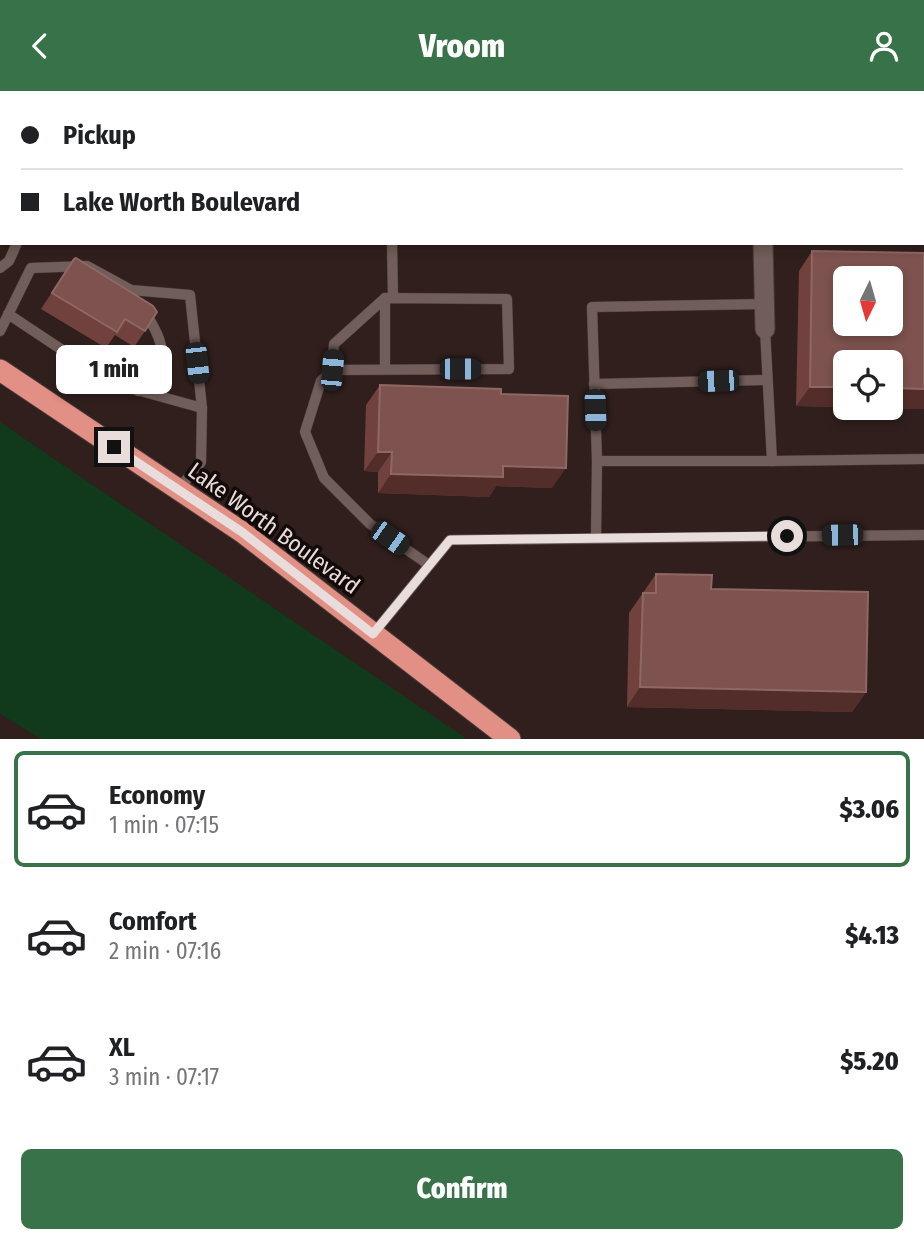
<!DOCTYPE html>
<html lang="en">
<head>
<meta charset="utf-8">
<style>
	:root { --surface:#fff; --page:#f2f2f2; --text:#202124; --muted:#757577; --line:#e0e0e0; --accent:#377248 }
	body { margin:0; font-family:"Fira Sans Condensed",sans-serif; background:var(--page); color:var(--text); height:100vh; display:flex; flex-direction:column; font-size:26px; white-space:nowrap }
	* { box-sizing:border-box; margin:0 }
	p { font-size:23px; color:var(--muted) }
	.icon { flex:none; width:38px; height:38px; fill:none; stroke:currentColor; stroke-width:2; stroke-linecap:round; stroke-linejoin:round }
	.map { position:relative; height:648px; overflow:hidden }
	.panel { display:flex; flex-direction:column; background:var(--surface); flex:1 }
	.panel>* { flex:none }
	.banner { position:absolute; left:0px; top:0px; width:924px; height:154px; box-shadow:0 4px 10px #0003; display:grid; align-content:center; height:154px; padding:0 21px; background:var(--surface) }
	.needle { width:46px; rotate:185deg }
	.controls { position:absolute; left:833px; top:175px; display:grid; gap:14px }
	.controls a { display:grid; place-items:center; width:70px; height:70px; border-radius:10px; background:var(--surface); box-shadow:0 4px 10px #0003; font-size:35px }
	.end { position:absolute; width:32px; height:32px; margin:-16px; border:9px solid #e9dddc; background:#111; box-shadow:0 0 0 4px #111 }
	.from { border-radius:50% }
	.bubble { position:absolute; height:49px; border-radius:10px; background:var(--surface); box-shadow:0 4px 10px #0003; font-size:23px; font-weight:800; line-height:49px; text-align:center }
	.car { position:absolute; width:21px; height:42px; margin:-21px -10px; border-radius:9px; box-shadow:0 0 5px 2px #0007; background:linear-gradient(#222 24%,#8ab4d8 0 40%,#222 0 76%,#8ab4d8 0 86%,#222 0) }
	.banner b { display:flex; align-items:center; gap:24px; height:66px; font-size:26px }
	.banner b+b { border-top:2px solid var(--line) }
	.banner i { width:18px; height:18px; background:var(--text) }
	ul { padding:12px 0 0; list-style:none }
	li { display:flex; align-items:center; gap:21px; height:116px; margin:0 14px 10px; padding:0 7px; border:4px solid transparent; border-radius:10px }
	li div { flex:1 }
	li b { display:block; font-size:26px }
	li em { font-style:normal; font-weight:800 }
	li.active { border-color:var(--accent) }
	li>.icon { width:63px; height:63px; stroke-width:1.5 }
	.action { display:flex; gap:14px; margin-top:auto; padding:14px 21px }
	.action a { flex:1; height:80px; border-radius:10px; background:var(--accent); color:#fff; font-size:28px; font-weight:800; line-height:80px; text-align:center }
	header { display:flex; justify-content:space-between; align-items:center; height:91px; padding:0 21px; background:var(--accent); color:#fff; font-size:32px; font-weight:800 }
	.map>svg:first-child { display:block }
	.green { fill:#11391b }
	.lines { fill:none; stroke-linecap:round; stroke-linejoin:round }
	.lane-casing { stroke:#493c3a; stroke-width:11 }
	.street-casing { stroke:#493c3a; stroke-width:21 }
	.highway-casing { stroke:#493c3a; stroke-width:23 }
	.lane { stroke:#715d5a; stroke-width:10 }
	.street { stroke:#715d5a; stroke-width:19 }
	.highway { stroke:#e28f86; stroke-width:21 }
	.wall { fill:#71423d }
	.shaded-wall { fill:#522d29 }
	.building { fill:#7e524e; stroke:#8f6864; stroke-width:2; fill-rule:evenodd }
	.route { stroke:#e9dddc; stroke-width:9 }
	.labels { text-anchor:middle; stroke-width:7; stroke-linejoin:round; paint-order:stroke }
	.street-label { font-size:23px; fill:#e9dddc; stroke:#130b0a }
</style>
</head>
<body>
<header><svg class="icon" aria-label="back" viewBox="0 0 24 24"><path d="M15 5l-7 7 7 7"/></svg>Vroom<svg class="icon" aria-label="person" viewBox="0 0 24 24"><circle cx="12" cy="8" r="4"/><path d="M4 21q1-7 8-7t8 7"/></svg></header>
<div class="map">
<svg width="924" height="648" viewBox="0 0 924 648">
	<rect width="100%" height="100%" fill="#301f1d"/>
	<path class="green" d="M0,331L467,648H41L0,623Z"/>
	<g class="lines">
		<defs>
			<g id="lane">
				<path d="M231,0V2"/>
				<path d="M388,0V2"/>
				<path d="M392,152L393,207"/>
				<path d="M0,177L9,170L17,152"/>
				<path d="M765,238L772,370L924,368"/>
				<path d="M0,240L31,177L87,175L131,199L190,204L202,317L112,292L8,223"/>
				<path d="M385,277V207L507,208L509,278L332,279L321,290L305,341L324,387L370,433L429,474"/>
				<path d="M332,279L334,253L385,207"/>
				<path d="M594,293L767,289"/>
				<path d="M138,300C145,291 160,272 161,261C163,249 150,230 145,220"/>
				<path d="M597,370L592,216L764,213"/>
				<path d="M178,399L201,371L202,317"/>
				<path d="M596,447L597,370H772"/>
				<path d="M373,543L450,449L924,444"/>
			</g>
			<g id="street">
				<path d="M761,0V2"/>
				<path d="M763,152L765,238"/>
			</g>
			<path id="highway" d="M0,279L242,441L510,648"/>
		</defs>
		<use href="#lane" class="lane-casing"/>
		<use href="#street" class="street-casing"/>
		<use href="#highway" class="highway-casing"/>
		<use href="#lane" class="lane"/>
		<use href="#street" class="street"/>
		<use href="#highway" class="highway"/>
	</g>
	<g class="wall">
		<rect x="553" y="0" width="32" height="2"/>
		<path d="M812,160L924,162V318L796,315L799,180Z"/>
		<path d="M74,168L145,240L134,256L115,244L106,257L41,218Z"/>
		<path d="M380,294L501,303L552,397L496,395L489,406L378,402V381L364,380L366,314Z"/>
		<path d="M656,483L711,498L866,601L852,621L627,616L629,522Z"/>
	</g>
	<g class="shaded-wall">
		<rect x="922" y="53" width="2" height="16"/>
		<rect x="0" y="111" width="2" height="16"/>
		<path d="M810,296H845V316L796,315Z"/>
		<path d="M891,297L924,298V318L868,317H891Z"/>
		<path d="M378,361H392L378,381L364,380Z"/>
		<path d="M503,375L566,377L552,397L496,395L489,406L378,402L391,383Z"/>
		<path d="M640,596L866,601L852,621L627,616Z"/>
	</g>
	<g class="building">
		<rect x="343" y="0" width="22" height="2"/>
		<rect x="563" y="0" width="22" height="2"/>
		<rect x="718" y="0" width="24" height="2"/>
		<rect x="922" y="15" width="2" height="38"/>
		<rect x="0" y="44" width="2" height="67"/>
		<path d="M812,160L924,162V298L891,297V271H845V296H810ZM845,187H891V233H845Z"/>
		<path d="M76,167L153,215L157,221L145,240L125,228L117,241L52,202L74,168Z"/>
		<path d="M380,294L501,298V303L568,305L566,377L503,375V386L391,383L392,361H378Z"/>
		<path d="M656,483L712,484L711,498L868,501L866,601L640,596L643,502H656Z"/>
	</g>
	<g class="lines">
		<path class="route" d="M114,356L242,441L373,543L450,449L787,445"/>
	</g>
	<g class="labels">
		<g class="street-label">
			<text transform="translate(274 437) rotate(36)" y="8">Lake Worth Boulevard</text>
		</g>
	</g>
</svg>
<div class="controls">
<a><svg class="needle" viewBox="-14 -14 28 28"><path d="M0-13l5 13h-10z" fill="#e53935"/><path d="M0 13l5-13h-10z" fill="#757577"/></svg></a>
<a><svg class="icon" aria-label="locate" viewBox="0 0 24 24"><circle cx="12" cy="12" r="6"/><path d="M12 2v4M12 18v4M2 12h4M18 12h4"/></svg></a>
</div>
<i class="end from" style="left:787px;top:445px"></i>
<i class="end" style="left:114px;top:356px"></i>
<div class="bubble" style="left:56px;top:254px;width:116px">1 min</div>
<i class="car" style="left:197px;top:272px;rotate:174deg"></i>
<i class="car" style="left:460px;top:278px;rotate:90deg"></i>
<i class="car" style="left:332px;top:279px;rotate:5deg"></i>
<i class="car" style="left:718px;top:290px;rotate:268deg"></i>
<i class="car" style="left:595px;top:319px;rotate:178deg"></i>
<i class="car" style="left:842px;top:444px;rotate:269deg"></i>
<i class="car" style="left:390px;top:447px;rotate:125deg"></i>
<div class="banner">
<b><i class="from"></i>Pickup</b>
<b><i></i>Lake Worth Boulevard</b>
</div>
</div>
<section class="panel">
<ul>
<li class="active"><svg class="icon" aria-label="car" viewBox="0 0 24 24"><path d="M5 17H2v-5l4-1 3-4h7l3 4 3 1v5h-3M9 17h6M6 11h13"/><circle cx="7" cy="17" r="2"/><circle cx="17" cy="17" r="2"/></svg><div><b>Economy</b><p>1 min · 07:15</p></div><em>$3.06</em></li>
<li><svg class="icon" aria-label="car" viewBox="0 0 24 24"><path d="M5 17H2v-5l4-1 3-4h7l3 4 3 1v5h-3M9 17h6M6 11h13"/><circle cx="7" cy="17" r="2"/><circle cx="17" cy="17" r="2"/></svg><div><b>Comfort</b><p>2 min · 07:16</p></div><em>$4.13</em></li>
<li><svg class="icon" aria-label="car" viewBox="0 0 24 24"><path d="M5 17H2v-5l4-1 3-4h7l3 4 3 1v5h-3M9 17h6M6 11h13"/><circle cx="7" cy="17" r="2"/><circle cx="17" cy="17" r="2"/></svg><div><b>XL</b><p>3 min · 07:17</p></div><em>$5.20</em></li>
</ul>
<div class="action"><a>Confirm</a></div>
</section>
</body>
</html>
